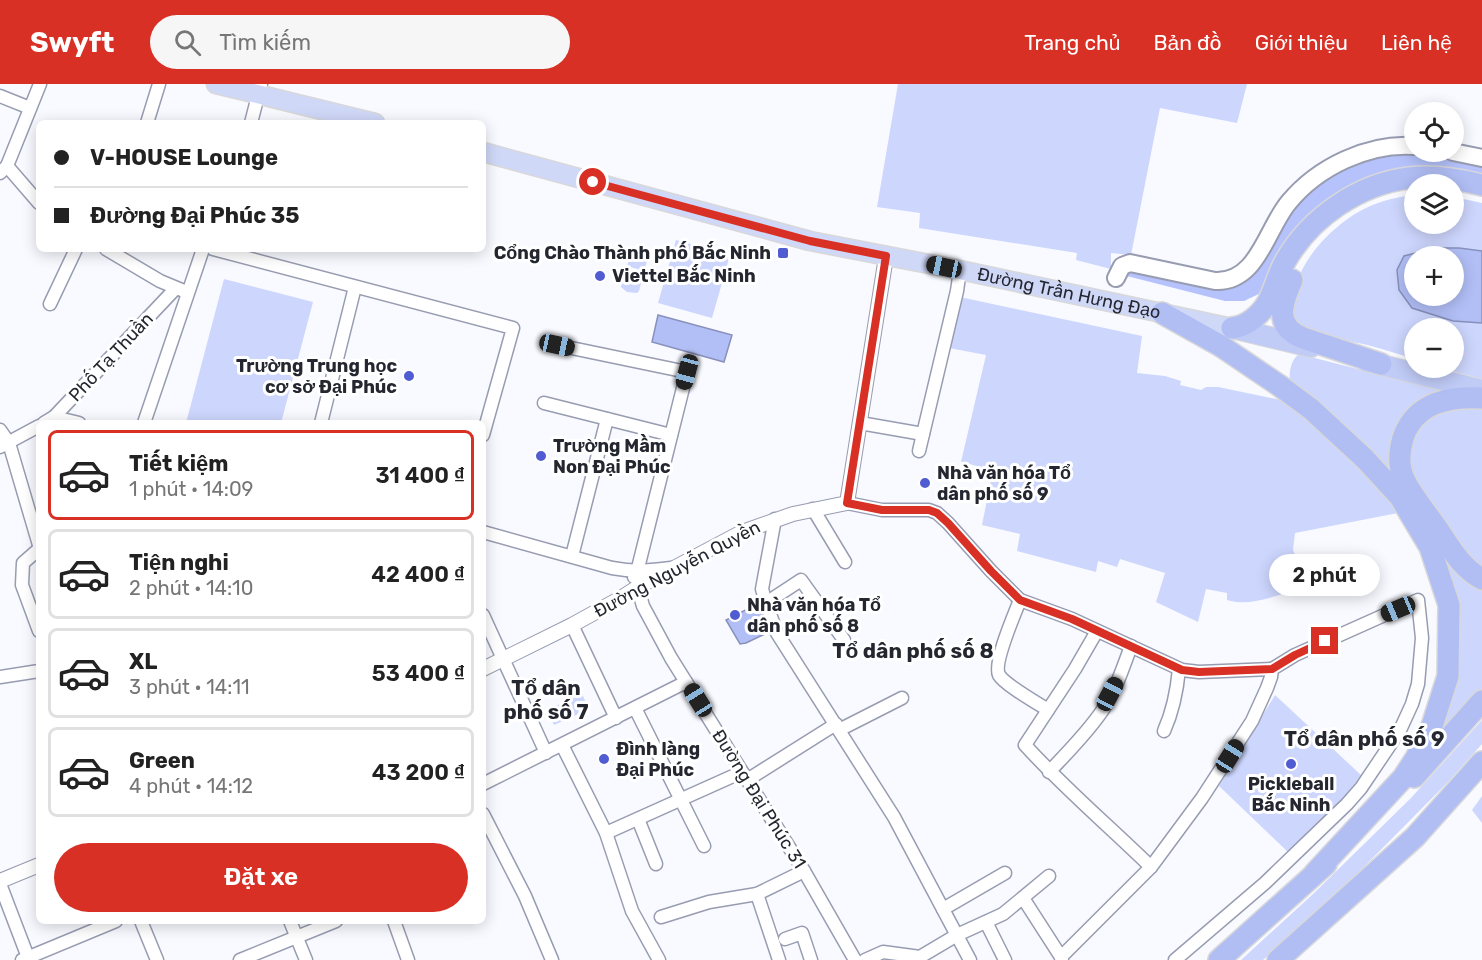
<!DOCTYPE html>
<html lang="vi">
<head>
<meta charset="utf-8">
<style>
	:root { --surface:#fff; --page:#f6f6f6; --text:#222; --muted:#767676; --line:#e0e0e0; --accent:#d93025 }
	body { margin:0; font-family:Rubik,sans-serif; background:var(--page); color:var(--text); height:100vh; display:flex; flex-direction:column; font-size:22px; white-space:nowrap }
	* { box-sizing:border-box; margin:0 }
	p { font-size:20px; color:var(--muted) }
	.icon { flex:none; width:33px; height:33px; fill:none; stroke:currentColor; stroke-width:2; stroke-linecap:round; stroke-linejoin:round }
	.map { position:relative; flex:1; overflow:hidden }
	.side { position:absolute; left:36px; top:336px; width:450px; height:504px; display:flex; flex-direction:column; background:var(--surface); border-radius:9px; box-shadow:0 3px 15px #0003 }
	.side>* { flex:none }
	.top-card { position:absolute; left:36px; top:36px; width:450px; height:132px; border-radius:9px; box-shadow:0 3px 15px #0003; display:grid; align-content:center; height:132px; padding:0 18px; background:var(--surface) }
	.fabs { position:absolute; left:1404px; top:18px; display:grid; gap:12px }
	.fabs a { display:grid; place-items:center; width:60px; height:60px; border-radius:50%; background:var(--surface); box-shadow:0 3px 15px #0003; font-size:30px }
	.end { position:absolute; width:27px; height:27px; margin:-14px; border:8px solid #d93025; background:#fff; box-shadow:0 0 0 3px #fff }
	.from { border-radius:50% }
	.bubble { position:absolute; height:42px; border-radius:21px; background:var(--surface); box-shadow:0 3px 15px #0003; font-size:20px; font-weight:600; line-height:42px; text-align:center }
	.car { position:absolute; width:18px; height:36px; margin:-18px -9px; border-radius:8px; box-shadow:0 0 4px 2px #0007; background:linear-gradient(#222 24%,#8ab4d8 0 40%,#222 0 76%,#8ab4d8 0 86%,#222 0) }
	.top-card b { display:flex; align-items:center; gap:21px; height:57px; font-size:22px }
	.top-card b+b { border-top:2px solid var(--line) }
	.top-card i { width:15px; height:15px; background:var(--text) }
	ul { padding:10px 0 0; list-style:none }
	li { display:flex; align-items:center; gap:18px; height:90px; margin:0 12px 9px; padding:0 6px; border:3px solid var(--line); border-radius:9px }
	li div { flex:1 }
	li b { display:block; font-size:22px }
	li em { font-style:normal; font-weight:600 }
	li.active { border-color:var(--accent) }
	li>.icon { width:54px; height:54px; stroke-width:1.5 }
	.primary-button { display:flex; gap:12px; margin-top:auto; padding:12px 18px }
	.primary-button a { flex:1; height:69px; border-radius:36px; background:var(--accent); color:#fff; font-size:24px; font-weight:600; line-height:69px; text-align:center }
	header { display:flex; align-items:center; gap:36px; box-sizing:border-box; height:84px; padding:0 30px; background:var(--accent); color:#fff }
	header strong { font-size:28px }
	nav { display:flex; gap:33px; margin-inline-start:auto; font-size:21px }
	.search { width:420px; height:54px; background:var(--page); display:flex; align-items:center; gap:15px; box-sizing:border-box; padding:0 21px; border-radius:33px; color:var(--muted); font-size:22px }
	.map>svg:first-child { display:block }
	.green { fill:#cdd6fd }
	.forest { fill:#b5c2fb }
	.water { fill:#b2bff7; stroke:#8891bb; stroke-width:1.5; fill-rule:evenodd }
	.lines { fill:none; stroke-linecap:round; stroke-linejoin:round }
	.minor-casing { stroke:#979cb1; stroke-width:15 }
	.tertiary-casing { stroke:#979cb1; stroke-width:16 }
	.secondary-casing { stroke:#979cb1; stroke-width:20 }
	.primary-casing { stroke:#d8d8da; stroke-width:21 }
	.trunk-casing { stroke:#d8d8da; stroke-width:22 }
	.motorway-casing { stroke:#d8d8da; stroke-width:24 }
	.minor { stroke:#fff; stroke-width:12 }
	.tertiary { stroke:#fff; stroke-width:14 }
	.secondary { stroke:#fff; stroke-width:16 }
	.primary { stroke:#d0d8f8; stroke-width:18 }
	.trunk { stroke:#c0cbf6; stroke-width:20 }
	.motorway { stroke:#b1bef4; stroke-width:21 }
	.route { stroke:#d93025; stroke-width:8 }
	.poi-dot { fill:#505cd2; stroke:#fff; stroke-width:2 }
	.labels { text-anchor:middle; stroke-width:6; stroke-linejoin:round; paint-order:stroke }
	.poi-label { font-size:18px; font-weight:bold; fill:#252730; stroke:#fff; text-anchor:start }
	.street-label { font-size:18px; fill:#252730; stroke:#fff }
	.quarter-label { font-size:21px; font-weight:bold; fill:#252730; stroke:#fff }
</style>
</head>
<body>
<header>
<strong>Swyft</strong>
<div class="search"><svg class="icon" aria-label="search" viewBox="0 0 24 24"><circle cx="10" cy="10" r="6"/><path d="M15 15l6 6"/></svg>Tìm kiếm</div>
<nav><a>Trang chủ</a><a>Bản đồ</a><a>Giới thiệu</a><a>Liên hệ</a></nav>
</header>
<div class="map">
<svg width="1482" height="876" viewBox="0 0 1482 876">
	<rect width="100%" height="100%" fill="#f9faff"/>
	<g class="green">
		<path d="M898,0H1247L1237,39L1160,24L1131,171L1111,169V185L1076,176L1077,169L919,144L920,129L877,123Z"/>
		<path d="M1414,111V140H1454V113L1482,119V167C1458,164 1440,164 1416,168L1399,206L1482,239V295L1440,284H1454V244H1414V275C1400,270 1385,266 1371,262C1352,257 1311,251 1297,238C1290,231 1293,222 1294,212C1297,177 1336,138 1366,124C1382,116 1398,113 1414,111Z"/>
		<path d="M676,156L730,171L712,234L658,219Z"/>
		<path d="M635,166L642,167L648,171V174L644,187L627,182L631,169Z"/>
		<path d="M625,187L643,192L639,207L637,209L627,208L621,203Z"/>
		<path d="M224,195L313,218L281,339H186Z"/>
		<path d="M960,213L1142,252L1137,289L1165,292L1181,297L1180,301L1201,306L1206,303H1218L1281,316L1304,330L1403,428L1295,449L1293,466L1308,501C1283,509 1252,524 1227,516V509L1206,505L1198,538L1156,518L1165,489L1120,475L1117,483L1098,477L1096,488L1017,467L1020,450L982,441L993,386L961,378L986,271L949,264Z"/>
		<path d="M1299,270L1455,310L1408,332L1405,406L1290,299C1289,289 1290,277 1299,270Z"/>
		<path d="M1454,322L1482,325V487L1471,478L1419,402L1412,389L1408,376L1416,340Z"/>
		<path d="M1426,439L1482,500V610L1426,673L1453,583Z"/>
		<path d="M582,610L589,625L554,641L547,626Z"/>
		<path d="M1275,611L1361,691L1343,715L1290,770L1219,702Z"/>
		<path d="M1482,636V660L1447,699L1343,804L1263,876H1241L1313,810L1411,714Z"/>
		<path d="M1482,712V739L1472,726Z"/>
	</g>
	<path class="forest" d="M1401,67L1434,69L1482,79V97L1366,100L1263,208L1244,217H1225L1123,191L1129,185L1222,202L1284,140L1301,116L1327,94L1361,76Z"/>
	<g class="water">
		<path d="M1436,164H1459L1482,167V239L1453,237L1412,224L1399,206L1397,186L1404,172ZM1414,172H1454V212H1414Z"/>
		<path d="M658,231L732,251L724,278L652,258Z"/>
		<path d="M761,518L773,546L746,559L740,560L726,536Z"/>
	</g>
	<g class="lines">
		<defs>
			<g id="minor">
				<path d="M0,12L30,24"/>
				<path d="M147,39L159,0"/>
				<path d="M251,39L261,0"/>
				<path d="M7,82L39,119"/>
				<path d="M0,89L7,82L40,0"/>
				<path d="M106,165L160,197L184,207"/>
				<path d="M213,165L513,244L483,351"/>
				<path d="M50,220L76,165"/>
				<path d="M557,261L687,288L637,488L634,493"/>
				<path d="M544,319L671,351"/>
				<path d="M54,333L79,339"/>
				<path d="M44,339L54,333L176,204"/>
				<path d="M144,339L203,165"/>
				<path d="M321,339L355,203"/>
				<path d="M860,339L923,350"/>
				<path d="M0,346L9,359L39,461"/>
				<path d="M0,363L39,342"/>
				<path d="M919,367L957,207L960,186"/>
				<path d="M847,419L882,426H929L937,429L948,439L991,487L1020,516L1072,535L1182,586L1199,588L1272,585"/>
				<path d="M813,425L845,478"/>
				<path d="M775,435L762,505L766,519L777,549L894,733L970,876"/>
				<path d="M483,448L612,484C634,488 649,487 671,484"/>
				<path d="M39,465L23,479L22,501L39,547"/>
				<path d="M572,472L607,335"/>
				<path d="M637,488L639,508L643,522L671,574L804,787L855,876"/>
				<path d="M1020,516C1015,529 993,579 999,591C1004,600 1037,619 1048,626"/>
				<path d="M766,519L801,496L844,556"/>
				<path d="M483,531L546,669"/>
				<path d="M572,541L616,634"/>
				<path d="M1097,547L1075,585L1025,661C1064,704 1109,742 1151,783"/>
				<path d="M0,593L39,587"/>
				<path d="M635,624L704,762"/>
				<path d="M839,646L902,614"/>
				<path d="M1164,647C1173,627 1177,607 1179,585"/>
				<path d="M562,661L606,749L632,827L659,876"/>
				<path d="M1049,688C1067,669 1087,649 1102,627C1115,608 1123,584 1131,562"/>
				<path d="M747,696L836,640"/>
				<path d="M483,700L686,598"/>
				<path d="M483,730L525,812L552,876"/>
				<path d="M638,735L656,780"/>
				<path d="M606,749L742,688"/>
				<path d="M0,800L29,876"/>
				<path d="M757,810L779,876"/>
				<path d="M1023,814L1061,873"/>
				<path d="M943,825L1005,789"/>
				<path d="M661,833L709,818L757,810L804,787"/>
				<path d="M141,837L157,876"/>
				<path d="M290,837L306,876"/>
				<path d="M394,837L408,876"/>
				<path d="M986,838L1005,876"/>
				<path d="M785,855L802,849L811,876"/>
				<path d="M22,876L116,837"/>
				<path d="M240,876L336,837"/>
				<path d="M865,876L883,868L920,873L957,851L1003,830L1049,792"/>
				<path d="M1062,876L1061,873L1151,783L1202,714L1252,637L1267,604L1271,593L1272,585L1295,571L1418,516L1422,554L1418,600L1412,620L1401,644L1392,658L1361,704L1347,720L1265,799L1175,876"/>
			</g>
			<g id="tertiary">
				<path d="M483,585L572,541L621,514L638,503L742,448L793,430L847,419L886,173"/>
				<path d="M0,797L39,781"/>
			</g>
			<g id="secondary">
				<path d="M1453,68L1482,74"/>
				<path d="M1116,194L1122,182L1130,179L1215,197C1258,199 1266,145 1289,118C1318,83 1368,59 1414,62"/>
			</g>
			<g id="primary">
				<path d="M216,0L375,39"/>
				<path id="s1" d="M483,68L810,157L960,186L1232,244"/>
			</g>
			<g id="trunk">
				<path d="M1232,244L1311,263"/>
				<path d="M1366,277L1482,306"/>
			</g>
			<g id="motorway">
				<path d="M1292,196C1282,219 1273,242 1303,254L1381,280"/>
				<path d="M1162,229L1221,262L1280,302L1311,325L1365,375L1400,413L1430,463L1449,521L1448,592L1432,642L1416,674L1403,694L1315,789"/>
				<path d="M1232,244C1240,243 1247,240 1253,235C1275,218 1273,198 1286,176C1311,133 1359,100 1409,94C1434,91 1458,95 1482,101"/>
				<path d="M1482,314C1448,312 1415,319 1403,354C1399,368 1398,382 1404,395C1412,412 1426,428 1437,444C1450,463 1461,484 1482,495"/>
				<path d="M1414,693L1482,617"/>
				<path d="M1219,876L1326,780"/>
				<path d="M1278,876L1415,753L1482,678"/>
			</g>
		</defs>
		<use href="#minor" class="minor-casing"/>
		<use href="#tertiary" class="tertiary-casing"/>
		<use href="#secondary" class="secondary-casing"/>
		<use href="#primary" class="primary-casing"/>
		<use href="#trunk" class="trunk-casing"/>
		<use href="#motorway" class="motorway-casing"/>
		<use href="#minor" class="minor"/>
		<use href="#tertiary" class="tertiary"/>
		<use href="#secondary" class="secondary"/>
		<use href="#primary" class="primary"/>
		<use href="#trunk" class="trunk"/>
		<use href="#motorway" class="motorway"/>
	</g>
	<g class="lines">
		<path class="route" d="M593,98L810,157L886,172L847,419L882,426H929L937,429L948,439L991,487L1020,516L1072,535L1182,586L1199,588L1272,585L1295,571L1325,557"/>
	</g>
	<g class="poi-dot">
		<rect x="777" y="163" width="12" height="12" rx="3"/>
		<circle cx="600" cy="192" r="6"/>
		<circle cx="409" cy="292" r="6"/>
		<circle cx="541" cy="372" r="6"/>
		<circle cx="925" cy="399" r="6"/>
		<circle cx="735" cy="531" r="6"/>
		<circle cx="604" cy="675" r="6"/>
		<circle cx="1291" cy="680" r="6"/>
	</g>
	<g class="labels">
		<g class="poi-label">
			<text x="771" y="175" text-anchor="end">Cổng Chào Thành phố Bắc Ninh</text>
			<text x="612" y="198">Viettel Bắc Ninh</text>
			<text x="397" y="288" text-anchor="end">Trường Trung học<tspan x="397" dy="21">cơ sở Đại Phúc</tspan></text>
			<text x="553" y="368">Trường Mầm<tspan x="553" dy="21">Non Đại Phúc</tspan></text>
			<text x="937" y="395">Nhà văn hóa Tổ<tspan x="937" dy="21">dân phố số 9</tspan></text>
			<text x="747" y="527">Nhà văn hóa Tổ<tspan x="747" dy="21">dân phố số 8</tspan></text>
			<text x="616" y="671">Đình làng<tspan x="616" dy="21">Đại Phúc</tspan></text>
			<text x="1291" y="706" text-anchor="middle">Pickleball<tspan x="1291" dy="21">Bắc Ninh</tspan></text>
		</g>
		<g class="street-label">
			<text dy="6" stroke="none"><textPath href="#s1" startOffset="603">Đường Trần Hưng Đạo</textPath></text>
			<text transform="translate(111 273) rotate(-47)" y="6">Phố Tạ Thuần</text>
			<text transform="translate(677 485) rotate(-28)" y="6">Đường Nguyễn Quyền</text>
			<text transform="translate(759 715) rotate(58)" y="6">Đường Đại Phúc 31</text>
		</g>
		<g class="quarter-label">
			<text x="913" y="574">Tổ dân phố số 8</text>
			<text x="546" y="611">Tổ dân<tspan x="546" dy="24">phố số 7</tspan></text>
			<text x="1364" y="662">Tổ dân phố số 9</text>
		</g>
	</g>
</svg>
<div class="fabs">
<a><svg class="icon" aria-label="locate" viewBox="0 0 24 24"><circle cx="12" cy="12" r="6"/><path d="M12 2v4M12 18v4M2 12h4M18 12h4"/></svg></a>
<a><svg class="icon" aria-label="layers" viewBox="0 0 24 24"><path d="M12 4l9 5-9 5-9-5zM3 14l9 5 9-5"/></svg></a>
<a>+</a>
<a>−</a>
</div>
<i class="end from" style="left:593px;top:98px"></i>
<i class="end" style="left:1325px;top:557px"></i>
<div class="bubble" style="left:1269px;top:470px;width:111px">2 phút</div>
<i class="car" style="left:944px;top:183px;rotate:282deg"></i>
<i class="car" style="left:557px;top:261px;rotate:102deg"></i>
<i class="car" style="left:687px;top:288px;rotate:195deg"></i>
<i class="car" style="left:1398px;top:525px;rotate:247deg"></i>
<i class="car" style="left:1110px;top:610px;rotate:28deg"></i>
<i class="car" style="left:698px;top:616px;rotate:328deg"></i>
<i class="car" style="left:1230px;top:672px;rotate:32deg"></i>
<div class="top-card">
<b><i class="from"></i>V-HOUSE Lounge</b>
<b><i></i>Đường Đại Phúc 35</b>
</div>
<section class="side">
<ul>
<li class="active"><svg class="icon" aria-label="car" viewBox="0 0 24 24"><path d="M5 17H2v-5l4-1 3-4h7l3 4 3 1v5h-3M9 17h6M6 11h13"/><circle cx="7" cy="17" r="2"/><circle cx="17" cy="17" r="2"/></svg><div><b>Tiết kiệm</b><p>1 phút · 14:09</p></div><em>31 400 ₫</em></li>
<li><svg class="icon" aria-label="car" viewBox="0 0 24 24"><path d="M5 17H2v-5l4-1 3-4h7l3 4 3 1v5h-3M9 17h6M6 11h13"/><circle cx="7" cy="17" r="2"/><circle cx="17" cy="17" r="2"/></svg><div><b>Tiện nghi</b><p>2 phút · 14:10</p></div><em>42 400 ₫</em></li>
<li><svg class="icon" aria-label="car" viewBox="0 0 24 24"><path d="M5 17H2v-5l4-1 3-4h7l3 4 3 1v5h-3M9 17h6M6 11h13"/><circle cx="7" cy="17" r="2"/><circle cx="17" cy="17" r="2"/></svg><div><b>XL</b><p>3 phút · 14:11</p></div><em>53 400 ₫</em></li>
<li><svg class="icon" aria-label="car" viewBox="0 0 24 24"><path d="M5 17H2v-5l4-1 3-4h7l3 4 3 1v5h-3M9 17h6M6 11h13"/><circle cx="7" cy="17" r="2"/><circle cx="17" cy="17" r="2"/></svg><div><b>Green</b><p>4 phút · 14:12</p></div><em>43 200 ₫</em></li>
</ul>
<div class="primary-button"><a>Đặt xe</a></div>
</section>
</div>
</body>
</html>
